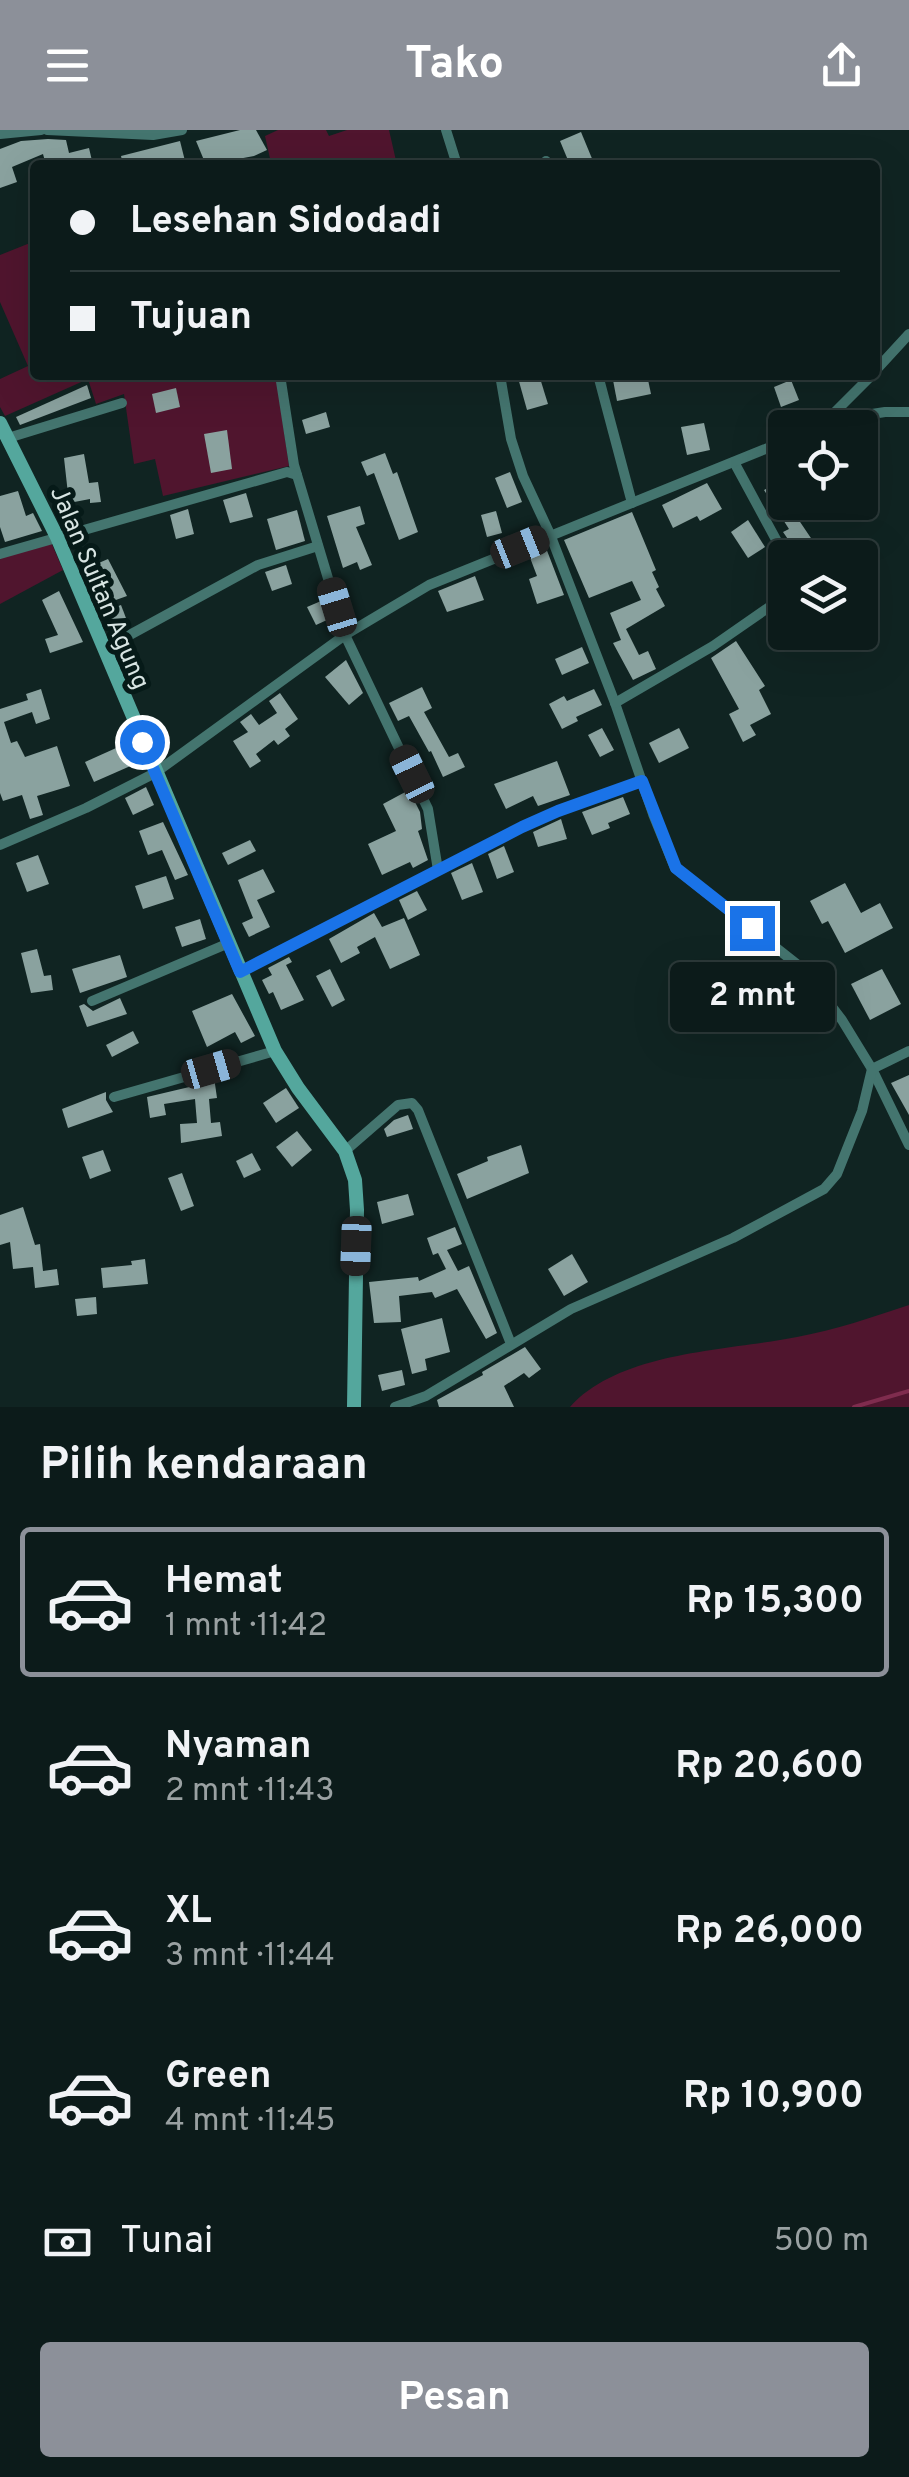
<!DOCTYPE html>
<html lang="id">
<head>
<meta charset="utf-8">
<style>
	:root { --surface:#0c1b1a; --page:#1a2827; --text:#f1f3f6; --muted:#9aa1a2; --line:#2c3939; --accent:#8c9099 }
	body { margin:0; font-family:Overpass,sans-serif; background:var(--page); color:var(--text); height:100vh; display:flex; flex-direction:column; font-size:38px; white-space:nowrap }
	* { box-sizing:border-box; margin:0 }
	p { font-size:32px; color:var(--muted) }
	.icon { flex:none; width:55px; height:55px; fill:none; stroke:currentColor; stroke-width:2; stroke-linecap:round; stroke-linejoin:round }
	.map { position:relative; height:1277px; overflow:hidden }
	.details { display:flex; flex-direction:column; background:var(--surface); flex:1 }
	.details>* { flex:none }
	.banner { position:absolute; left:30px; top:30px; width:850px; height:220px; border-radius:10px; box-shadow:0 10px 40px #0002,0 0 0 2px var(--line); display:grid; align-content:center; height:220px; padding:0 40px; background:var(--surface) }
	.controls { position:absolute; left:768px; top:280px; display:grid; gap:20px }
	.controls a { display:grid; place-items:center; width:110px; height:110px; border-radius:10px; background:var(--surface); box-shadow:0 10px 40px #0002,0 0 0 2px var(--line); font-size:50px }
	.end { position:absolute; width:45px; height:45px; margin:-22px; border:12px solid #1a73e8; background:#fff; box-shadow:0 0 0 5px #fff }
	.from { border-radius:50% }
	.bubble { position:absolute; height:70px; border-radius:10px; background:var(--surface); box-shadow:0 10px 40px #0002,0 0 0 2px var(--line); font-size:32px; font-weight:700; line-height:70px; text-align:center }
	.car { position:absolute; width:30px; height:60px; margin:-30px -15px; border-radius:12px; box-shadow:0 0 8px 2px #0007; background:linear-gradient(#222 24%,#8ab4d8 0 40%,#222 0 76%,#8ab4d8 0 86%,#222 0) }
	.banner b { display:flex; align-items:center; gap:35px; height:95px; font-size:38px }
	.banner b+b { border-top:2px solid var(--line) }
	.banner i { width:25px; height:25px; background:var(--text) }
	ul { padding:0; list-style:none }
	li { display:flex; align-items:center; gap:30px; height:150px; margin:0 20px 15px; padding:0 20px; border:5px solid transparent; border-radius:10px }
	li div { flex:1 }
	li b { display:block; font-size:38px }
	li em { font-style:normal; font-weight:700 }
	li.current { border-color:var(--accent) }
	li>.icon { width:90px; height:90px; stroke-width:1.5 }
	h2 { padding:0 40px; font-size:45px; line-height:120px }
	.pay { display:flex; align-items:center; gap:25px; height:110px; padding:0 40px; font-size:38px }
	.pay p { margin-inline-start:auto }
	.action { display:flex; gap:20px; margin-top:auto; padding:20px 40px }
	.action a { flex:1; height:115px; border-radius:10px; background:var(--accent); color:#fff; font-size:40px; font-weight:700; line-height:115px; text-align:center }
	header { display:flex; justify-content:space-between; align-items:center; height:130px; padding:0 40px; background:var(--accent); color:#fff; font-size:45px; font-weight:700 }
	.map>svg:first-child { display:block }
	.green { fill:#50152e }
	.lines { fill:none; stroke-linecap:round; stroke-linejoin:round }
	.stream { stroke:#7f2c4e; stroke-width:4 }
	.building { fill:#8aa29f }
	.minor { stroke:#44756f; stroke-width:10 }
	.secondary { stroke:#54a79d; stroke-width:14 }
	.route { stroke:#1a73e8; stroke-width:12 }
	.labels { text-anchor:middle; stroke-width:10; stroke-linejoin:round; paint-order:stroke }
	.street-label { font-size:25px; fill:#d8e5e3; stroke:#061a18 }
</style>
</head>
<body>
<header><svg class="icon" aria-label="menu" viewBox="0 0 24 24"><path d="M4 6h16M4 12h16M4 18h16"/></svg>Tako<svg class="icon" aria-label="share" viewBox="0 0 24 24"><path d="M12 15V3M7 8l5-5 5 5M5 13v7h14v-7"/></svg></header>
<div class="map">
<svg width="909" height="1277" viewBox="0 0 909 1277">
	<rect width="100%" height="100%" fill="#102422"/>
	<g class="green">
		<path d="M278,0H326L329,6L347,0H389L397,35H265L271,33L265,6Z"/>
		<path d="M35,111V245H276L289,336L163,366L155,329L134,334L124,264L96,274L88,249L5,286L0,277V249L28,236L0,172V125Z"/>
		<path d="M51,412L63,440L0,474V428Z"/>
		<path d="M909,1175V1277H570C620,1221 727,1221 797,1207C835,1200 873,1187 909,1175Z"/>
	</g>
	<g class="lines">
		<path class="stream" d="M854,1277L909,1261"/>
	</g>
	<g class="building">
		<path d="M240,0H256L267,20L254,26L206,35L196,11Z"/>
		<path d="M581,2L593,31L570,35L560,11Z"/>
		<path d="M48,9L66,10L69,23L89,18L93,35H46L43,24L12,37L17,52L0,58V19L21,11Z"/>
		<path d="M180,11L186,35H123L121,26Z"/>
		<path d="M529,245H539L548,274L527,280L518,248Z"/>
		<path d="M612,245H647L651,264L617,271Z"/>
		<path d="M791,250L799,270L781,277L774,257Z"/>
		<path d="M87,255L91,268L20,295L16,287Z"/>
		<path d="M176,258L180,277L156,283L152,264Z"/>
		<path d="M326,282L330,297L306,304L302,290Z"/>
		<path d="M704,293L710,320L687,325L681,297Z"/>
		<path d="M227,300L232,339L211,343L204,304Z"/>
		<path d="M385,323L393,344L397,342L418,402L399,410L374,343L367,346L361,332Z"/>
		<path d="M84,324L89,353L98,352L101,372L90,373V369L69,373L64,328Z"/>
		<path d="M510,342L522,372L507,378L495,348Z"/>
		<path d="M785,349V372H796L800,380L794,383L817,417L801,428L783,402L789,399L764,360Z"/>
		<path d="M707,353L722,379L700,391L697,386L673,398L662,375Z"/>
		<path d="M18,361L26,386L33,383L42,401L5,412L0,397V366Z"/>
		<path d="M246,363L253,387L230,393L223,370Z"/>
		<path d="M360,376L365,394L356,397L372,435L360,440L357,432L343,438L327,386Z"/>
		<path d="M188,379L194,404L176,409L170,385Z"/>
		<path d="M297,380L305,411L276,420L267,389Z"/>
		<path d="M496,381L502,403L487,407L481,385Z"/>
		<path d="M632,382L656,440L652,442L659,457L656,459L665,476L626,499L639,525L648,521L656,539L633,550L613,513L621,510L610,483L641,470L632,451L589,468L564,410Z"/>
		<path d="M748,390L765,417L748,428L731,402Z"/>
		<path d="M546,418L564,465L537,474L529,449L537,446L529,425Z"/>
		<path d="M108,429L127,466L113,471L105,447L100,449L94,435Z"/>
		<path d="M286,435L292,454L272,461L265,442Z"/>
		<path d="M475,446L484,470L447,482L438,461Z"/>
		<path d="M59,461L83,512L50,523L45,509L58,505L42,470Z"/>
		<path d="M323,462L330,484L325,486L327,490L316,495L307,477L321,471L318,464Z"/>
		<path d="M121,475L129,496L112,502L105,481Z"/>
		<path d="M736,511L765,556L759,560L771,584L750,595L756,605L743,612L729,584L739,579L711,528Z"/>
		<path d="M582,517L589,533L562,545L555,529Z"/>
		<path d="M346,530L363,563L349,575L325,547Z"/>
		<path d="M422,557L432,578L424,582L449,627L458,623L465,637L443,647L431,621L429,622L409,586L398,591L389,573Z"/>
		<path d="M41,559L50,589L36,594L32,582L4,592L11,613L17,611L25,627L57,616L70,656L37,666L43,685L30,689L22,665L3,671L0,663V579L28,570L26,564Z"/>
		<path d="M594,559L602,575L576,587L578,591L562,599L549,574L564,566L567,571Z"/>
		<path d="M280,563L298,589L285,599L290,606L278,615L274,610L256,624L261,631L250,638L233,611L248,602L240,592L251,584L259,595L277,583L269,571Z"/>
		<path d="M602,598L614,620L600,627L588,605Z"/>
		<path d="M679,598L689,618L659,633L649,613Z"/>
		<path d="M125,614L135,634L94,652L85,632Z"/>
		<path d="M557,631L570,665L538,676L533,666L506,679L494,654Z"/>
		<path d="M146,657L154,675L133,685L125,668Z"/>
		<path d="M409,660L420,682L422,699L418,701L428,730L413,738L410,732L382,745L368,714L396,701L383,674Z"/>
		<path d="M623,667L630,684L608,693L610,698L592,705L582,682Z"/>
		<path d="M561,689L567,709L538,717L533,702Z"/>
		<path d="M163,692L188,745L175,750L162,720L148,725L139,701Z"/>
		<path d="M250,710L256,721L228,735L222,723Z"/>
		<path d="M504,716L514,742L497,749L488,724Z"/>
		<path d="M38,725L49,754L27,762L16,733Z"/>
		<path d="M472,733L483,762L462,770L451,743Z"/>
		<path d="M263,739L275,762L257,770L270,797L249,807L242,793L253,788L238,750Z"/>
		<path d="M166,746L174,769L143,779L135,756Z"/>
		<path d="M845,753L861,783L880,773L893,798L845,823L828,791L822,794L810,771Z"/>
		<path d="M417,761L427,780L408,790L399,770Z"/>
		<path d="M374,783L382,797L404,788L420,825L390,839L375,807L357,817L360,823L341,833L329,809Z"/>
		<path d="M200,789L206,809L182,817L175,797Z"/>
		<path d="M37,819L44,846L51,845L53,860L31,863L21,823Z"/>
		<path d="M120,825L127,847L80,863L72,839Z"/>
		<path d="M289,827L292,832L286,835L304,870L281,880L273,862L269,864L262,850L272,845L268,838Z"/>
		<path d="M330,839L345,870L332,877L316,846Z"/>
		<path d="M882,839L901,874L870,890L851,854Z"/>
		<path d="M232,864L255,906L241,913L235,902L207,917L192,881Z"/>
		<path d="M120,868L127,884L87,897L79,876L84,874L93,881Z"/>
		<path d="M133,901L139,913L112,927L106,915Z"/>
		<path d="M909,945V985L891,953Z"/>
		<path d="M214,947L217,968L209,969L211,993L220,992L222,1006L181,1013L180,994L197,993L195,969L164,974L166,985L150,988L147,967L202,954V951Z"/>
		<path d="M286,958L299,978L276,993L263,973Z"/>
		<path d="M106,962V970L113,982L68,998L62,979Z"/>
		<path d="M408,985L413,999L387,1007L384,999L394,990Z"/>
		<path d="M297,1001L312,1020L292,1037L276,1017Z"/>
		<path d="M521,1015L529,1043L467,1069L457,1044L488,1031L487,1027Z"/>
		<path d="M103,1020L111,1041L90,1049L82,1027Z"/>
		<path d="M252,1023L261,1040L244,1048L236,1031Z"/>
		<path d="M182,1043L194,1076L181,1081L168,1048Z"/>
		<path d="M408,1064L414,1085L382,1094L377,1072Z"/>
		<path d="M23,1077L35,1115L40,1114L43,1141L57,1139L59,1155L35,1158L33,1137L13,1139L10,1112L0,1115V1085Z"/>
		<path d="M455,1097L462,1114L447,1120L458,1141L469,1136L497,1203L486,1209L457,1159L435,1168L432,1162L399,1166L401,1192L374,1193L369,1152L418,1147L419,1151L446,1139L438,1123L433,1125L427,1108Z"/>
		<path d="M572,1124L588,1152L564,1166L548,1139Z"/>
		<path d="M145,1129L148,1154L103,1158L101,1138L132,1135L131,1131Z"/>
		<path d="M96,1167L97,1184L77,1186L75,1169Z"/>
		<path d="M442,1188L450,1222L425,1229L427,1240L412,1244L401,1199Z"/>
		<path d="M525,1217L541,1239L529,1248L524,1243L504,1256L514,1277H439L437,1270L483,1245L482,1242Z"/>
		<path d="M402,1240L405,1255L382,1261L378,1245Z"/>
	</g>
	<g class="lines">
		<g class="minor">
			<path d="M47,0L153,5L182,0"/>
			<path d="M446,0L457,35"/>
			<path d="M0,4L41,0"/>
			<path d="M546,31V35"/>
			<path d="M875,241L909,204"/>
			<path d="M280,245L294,335L345,505L428,679L438,740"/>
			<path d="M500,245L511,309L523,346L550,404L615,573L653,684L675,738L803,839L842,890L872,939L909,1015"/>
			<path d="M598,245L632,373"/>
			<path d="M826,291L885,282H909"/>
			<path d="M814,298L826,291L872,245"/>
			<path d="M8,308L122,273"/>
			<path d="M734,332L786,428"/>
			<path d="M0,424L287,342L297,345"/>
			<path d="M104,519L258,435L318,416"/>
			<path d="M615,573L713,516L785,466"/>
			<path d="M0,715L86,678L155,643L345,505L429,455L785,311"/>
			<path d="M240,842L522,697L558,681L642,651"/>
			<path d="M92,871L229,813"/>
			<path d="M114,967L275,921"/>
			<path d="M345,1021L398,975L412,973L418,980L511,1214"/>
			<path d="M395,1277L426,1266L571,1179L733,1108L824,1059L837,1044L862,981L872,939L909,921"/>
		</g>
		<path class="secondary" d="M0,293L57,407L275,921L298,958L345,1021L355,1050L357,1080L354,1277"/>
	</g>
	<g class="lines">
		<path class="route" d="M142,612L240,842L522,697L558,681L642,651L676,738L752,798"/>
	</g>
	<g class="labels">
		<g class="street-label">
			<text transform="translate(101 457) rotate(67)" y="9">Jalan Sultan Agung</text>
		</g>
	</g>
</svg>
<div class="controls">
<a><svg class="icon" aria-label="locate" viewBox="0 0 24 24"><circle cx="12" cy="12" r="6"/><path d="M12 2v4M12 18v4M2 12h4M18 12h4"/></svg></a>
<a><svg class="icon" aria-label="layers" viewBox="0 0 24 24"><path d="M12 4l9 5-9 5-9-5zM3 14l9 5 9-5"/></svg></a>
</div>
<i class="end from" style="left:142px;top:612px"></i>
<i class="end" style="left:752px;top:798px"></i>
<div class="bubble" style="left:670px;top:832px;width:165px">2 mnt</div>
<i class="car" style="left:520px;top:417px;rotate:68deg"></i>
<i class="car" style="left:337px;top:477px;rotate:343deg"></i>
<i class="car" style="left:412px;top:644px;rotate:334deg"></i>
<i class="car" style="left:211px;top:939px;rotate:74deg"></i>
<i class="car" style="left:356px;top:1116px;rotate:182deg"></i>
<div class="banner">
<b><i class="from"></i>Lesehan Sidodadi</b>
<b><i></i>Tujuan</b>
</div>
</div>
<section class="details">
<h2>Pilih kendaraan</h2>
<ul>
<li class="current"><svg class="icon" aria-label="car" viewBox="0 0 24 24"><path d="M5 17H2v-5l4-1 3-4h7l3 4 3 1v5h-3M9 17h6M6 11h13"/><circle cx="7" cy="17" r="2"/><circle cx="17" cy="17" r="2"/></svg><div><b>Hemat</b><p>1 mnt · 11:42</p></div><em>Rp 15,300</em></li>
<li><svg class="icon" aria-label="car" viewBox="0 0 24 24"><path d="M5 17H2v-5l4-1 3-4h7l3 4 3 1v5h-3M9 17h6M6 11h13"/><circle cx="7" cy="17" r="2"/><circle cx="17" cy="17" r="2"/></svg><div><b>Nyaman</b><p>2 mnt · 11:43</p></div><em>Rp 20,600</em></li>
<li><svg class="icon" aria-label="car" viewBox="0 0 24 24"><path d="M5 17H2v-5l4-1 3-4h7l3 4 3 1v5h-3M9 17h6M6 11h13"/><circle cx="7" cy="17" r="2"/><circle cx="17" cy="17" r="2"/></svg><div><b>XL</b><p>3 mnt · 11:44</p></div><em>Rp 26,000</em></li>
<li><svg class="icon" aria-label="car" viewBox="0 0 24 24"><path d="M5 17H2v-5l4-1 3-4h7l3 4 3 1v5h-3M9 17h6M6 11h13"/><circle cx="7" cy="17" r="2"/><circle cx="17" cy="17" r="2"/></svg><div><b>Green</b><p>4 mnt · 11:45</p></div><em>Rp 10,900</em></li>
</ul>
<div class="pay"><svg class="icon" aria-label="cash" viewBox="0 0 24 24"><path d="M3 7h18v10H3z"/><circle cx="12" cy="12" r="2"/></svg>Tunai<p>500 m</p></div>
<div class="action"><a>Pesan</a></div>
</section>
</body>
</html>
